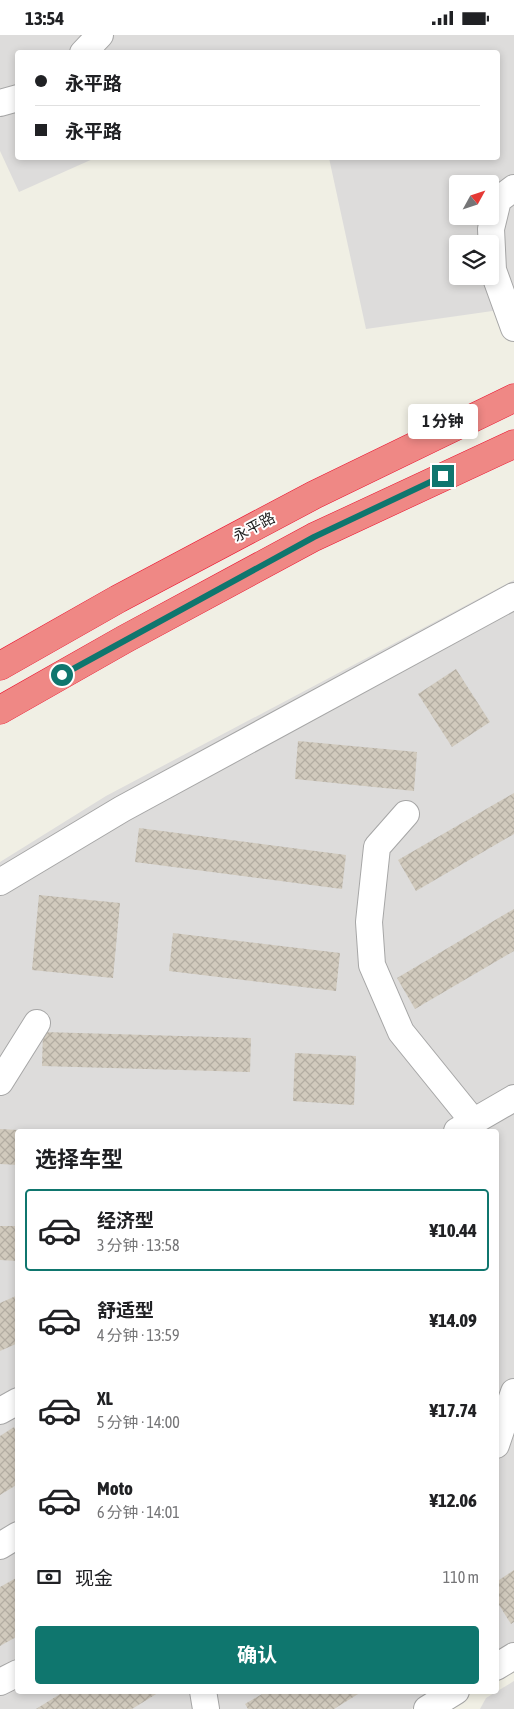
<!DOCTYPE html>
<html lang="zh">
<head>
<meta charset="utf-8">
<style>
	:root { --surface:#fff; --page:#f6f6f6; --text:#202124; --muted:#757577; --line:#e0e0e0; --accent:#0f766e }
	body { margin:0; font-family:"Asap Condensed","Noto Sans SC",sans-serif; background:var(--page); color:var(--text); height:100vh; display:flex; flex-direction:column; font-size:19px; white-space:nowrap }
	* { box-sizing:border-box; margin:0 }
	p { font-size:16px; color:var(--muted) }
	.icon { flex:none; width:28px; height:28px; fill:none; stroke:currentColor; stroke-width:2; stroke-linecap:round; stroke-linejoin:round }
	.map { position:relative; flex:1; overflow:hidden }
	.sheet { position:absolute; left:15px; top:1094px; width:484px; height:565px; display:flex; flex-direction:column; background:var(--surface); border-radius:5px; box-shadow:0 2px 8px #0003 }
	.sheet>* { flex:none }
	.hud { position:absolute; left:15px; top:15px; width:485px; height:110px; border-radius:5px; box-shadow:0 2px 8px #0003; display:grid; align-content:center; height:110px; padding:0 20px; background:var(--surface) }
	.needle { width:32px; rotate:50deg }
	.tools { position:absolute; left:449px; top:140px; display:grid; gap:10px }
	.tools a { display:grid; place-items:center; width:50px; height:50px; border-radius:5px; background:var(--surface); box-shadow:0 2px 8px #0003; font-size:25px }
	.end { position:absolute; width:22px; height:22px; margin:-11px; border:6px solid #0f766e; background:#fff; box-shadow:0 0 0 2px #fff }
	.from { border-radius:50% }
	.bubble { position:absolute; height:35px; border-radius:5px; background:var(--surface); box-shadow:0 2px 8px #0003; font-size:16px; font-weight:700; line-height:35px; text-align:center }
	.hud b { display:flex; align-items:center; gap:18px; height:48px; font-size:19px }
	.hud b+b { border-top:1px solid var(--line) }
	.hud i { width:12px; height:12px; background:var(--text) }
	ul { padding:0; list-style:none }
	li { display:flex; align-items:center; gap:15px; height:82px; margin:0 10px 8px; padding:0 10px; border:2px solid transparent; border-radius:5px }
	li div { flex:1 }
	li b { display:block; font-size:19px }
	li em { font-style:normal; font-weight:700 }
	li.selected { border-color:var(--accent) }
	li>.icon { width:45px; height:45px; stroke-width:1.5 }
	h2 { padding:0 20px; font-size:22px; line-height:60px }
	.pay { display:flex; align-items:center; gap:12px; height:55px; padding:0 20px; font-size:19px }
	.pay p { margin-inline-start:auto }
	.button { display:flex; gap:10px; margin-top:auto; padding:10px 20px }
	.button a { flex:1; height:58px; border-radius:5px; background:var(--accent); color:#fff; font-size:20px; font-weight:700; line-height:58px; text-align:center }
	.status { display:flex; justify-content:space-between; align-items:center; height:35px; padding:0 25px; background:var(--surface); direction:ltr }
	.status svg { height:14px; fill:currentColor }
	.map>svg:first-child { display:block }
	.residential { fill:#dddcdb; fill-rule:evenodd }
	.building { fill:url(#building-cross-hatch) }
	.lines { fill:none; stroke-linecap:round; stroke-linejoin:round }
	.minor-casing { stroke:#a6a6a6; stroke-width:28 }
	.highway-casing { stroke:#eb1430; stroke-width:29 }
	.minor { stroke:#fff; stroke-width:26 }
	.highway { stroke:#ef8885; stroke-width:28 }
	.route { stroke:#0f766e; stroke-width:6 }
	.labels { text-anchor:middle; stroke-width:4; stroke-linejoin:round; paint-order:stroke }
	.street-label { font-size:15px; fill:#1f1f1f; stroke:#fff }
</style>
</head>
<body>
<div class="status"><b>13:54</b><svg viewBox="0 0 49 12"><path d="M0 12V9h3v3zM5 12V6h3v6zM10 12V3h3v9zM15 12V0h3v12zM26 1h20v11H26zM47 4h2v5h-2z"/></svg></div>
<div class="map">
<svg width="514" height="1674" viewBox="0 0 514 1674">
	<defs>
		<pattern id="building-cross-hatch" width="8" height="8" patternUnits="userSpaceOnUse" patternTransform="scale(1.25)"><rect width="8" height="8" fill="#d1cabd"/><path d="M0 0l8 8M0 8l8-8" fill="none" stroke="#b3ada2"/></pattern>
	</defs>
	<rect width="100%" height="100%" fill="#f0efe4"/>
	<g class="residential">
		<path d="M0,0H514V273L366,294L329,123L498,122V18H18V122L95,123L19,157L0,116ZM458,149H490V181H458ZM458,209H490V241H458Z"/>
		<path d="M514,545V1610L496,1621V1096H18V1656H439L411,1674H0V827L106,761Z"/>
		<path d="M514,1646V1674H480L486,1663Z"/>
	</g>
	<g class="building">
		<path d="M456,634L490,687L452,712L418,659Z"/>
		<path d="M298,706L417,717L414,756L295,744Z"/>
		<path d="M514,758V799L416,856L398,825Z"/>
		<path d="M139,793L346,820L342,854L135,827Z"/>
		<path d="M39,860L120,868L113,943L32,935Z"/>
		<path d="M514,874V916L415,974L397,943Z"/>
		<path d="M173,898L340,918L336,956L169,936Z"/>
		<path d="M43,997L251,1003L250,1037L42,1031Z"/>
		<path d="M295,1018L356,1021L354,1070L293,1066Z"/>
		<path d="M0,1094L18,1095V1130L0,1129Z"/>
		<path d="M0,1191H18V1226L0,1225Z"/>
		<path d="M18,1260V1308L0,1316V1268Z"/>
		<path d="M14,1392L18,1399V1449L0,1460V1401Z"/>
		<path d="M514,1535V1587L511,1589L496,1565V1547Z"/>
		<path d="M18,1542V1601L0,1611V1552Z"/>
		<path d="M65,1656H161L132,1674H36Z"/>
		<path d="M267,1656H363L334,1674H248L245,1669Z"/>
	</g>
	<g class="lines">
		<defs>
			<g id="minor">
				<path d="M83,18L100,0"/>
				<path d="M0,68L18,63"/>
				<path d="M514,153L498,165L491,194L493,235L514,293"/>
				<path d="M406,779L377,812L369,887L372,930L401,997L473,1086"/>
				<path d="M0,847L122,774L514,561"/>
				<path d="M0,1047L37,988"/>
				<path d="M457,1096L514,1063"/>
				<path d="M0,1376L18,1366"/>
				<path d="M496,1410L514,1357"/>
				<path d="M0,1511L18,1500"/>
				<path d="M496,1632L514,1621"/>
				<path d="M0,1647L18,1638"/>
				<path d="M203,1656L206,1674"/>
				<path d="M427,1674L456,1656"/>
			</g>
			<g id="highway">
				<path d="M0,631L118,564L314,460L514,363"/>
				<path d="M0,675L125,604L314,502L514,409"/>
			</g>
		</defs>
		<use href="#minor" class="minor-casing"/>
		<use href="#highway" class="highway-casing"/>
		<use href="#minor" class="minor"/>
		<use href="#highway" class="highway"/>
	</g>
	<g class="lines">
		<path class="route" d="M62,640L314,502L443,441"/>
	</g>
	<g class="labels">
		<g class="street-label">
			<text transform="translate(254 492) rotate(-28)" y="5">永平路</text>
		</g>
	</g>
</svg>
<div class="tools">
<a><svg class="needle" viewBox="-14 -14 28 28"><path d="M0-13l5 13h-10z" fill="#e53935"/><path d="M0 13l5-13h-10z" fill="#757577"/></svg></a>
<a><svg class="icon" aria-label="layers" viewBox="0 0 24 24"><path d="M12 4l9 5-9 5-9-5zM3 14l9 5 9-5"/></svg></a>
</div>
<i class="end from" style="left:62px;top:640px"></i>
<i class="end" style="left:443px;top:441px"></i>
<div class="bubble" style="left:408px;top:369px;width:70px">1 分钟</div>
<div class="hud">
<b><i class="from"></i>永平路</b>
<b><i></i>永平路</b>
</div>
<section class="sheet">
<h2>选择车型</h2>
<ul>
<li class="selected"><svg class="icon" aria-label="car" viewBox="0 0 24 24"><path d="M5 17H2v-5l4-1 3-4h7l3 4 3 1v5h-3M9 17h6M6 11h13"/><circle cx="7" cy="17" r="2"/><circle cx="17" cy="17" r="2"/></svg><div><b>经济型</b><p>3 分钟 · 13:58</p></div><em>¥10.44</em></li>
<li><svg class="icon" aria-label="car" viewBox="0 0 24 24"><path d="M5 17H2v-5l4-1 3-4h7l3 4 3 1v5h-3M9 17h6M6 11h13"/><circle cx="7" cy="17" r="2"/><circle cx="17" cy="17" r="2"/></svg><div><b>舒适型</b><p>4 分钟 · 13:59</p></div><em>¥14.09</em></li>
<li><svg class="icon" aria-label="car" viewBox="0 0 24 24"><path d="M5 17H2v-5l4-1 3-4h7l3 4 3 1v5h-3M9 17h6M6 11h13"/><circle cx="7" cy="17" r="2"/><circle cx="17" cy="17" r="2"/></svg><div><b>XL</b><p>5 分钟 · 14:00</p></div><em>¥17.74</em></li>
<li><svg class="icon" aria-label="car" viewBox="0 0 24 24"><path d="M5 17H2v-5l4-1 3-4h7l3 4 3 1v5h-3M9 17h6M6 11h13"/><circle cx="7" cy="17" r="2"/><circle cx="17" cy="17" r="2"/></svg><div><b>Moto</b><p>6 分钟 · 14:01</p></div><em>¥12.06</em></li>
</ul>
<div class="pay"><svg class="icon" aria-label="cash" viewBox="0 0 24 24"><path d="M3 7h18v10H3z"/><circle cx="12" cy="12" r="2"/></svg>现金<p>110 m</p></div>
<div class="button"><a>确认</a></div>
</section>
</div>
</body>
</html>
